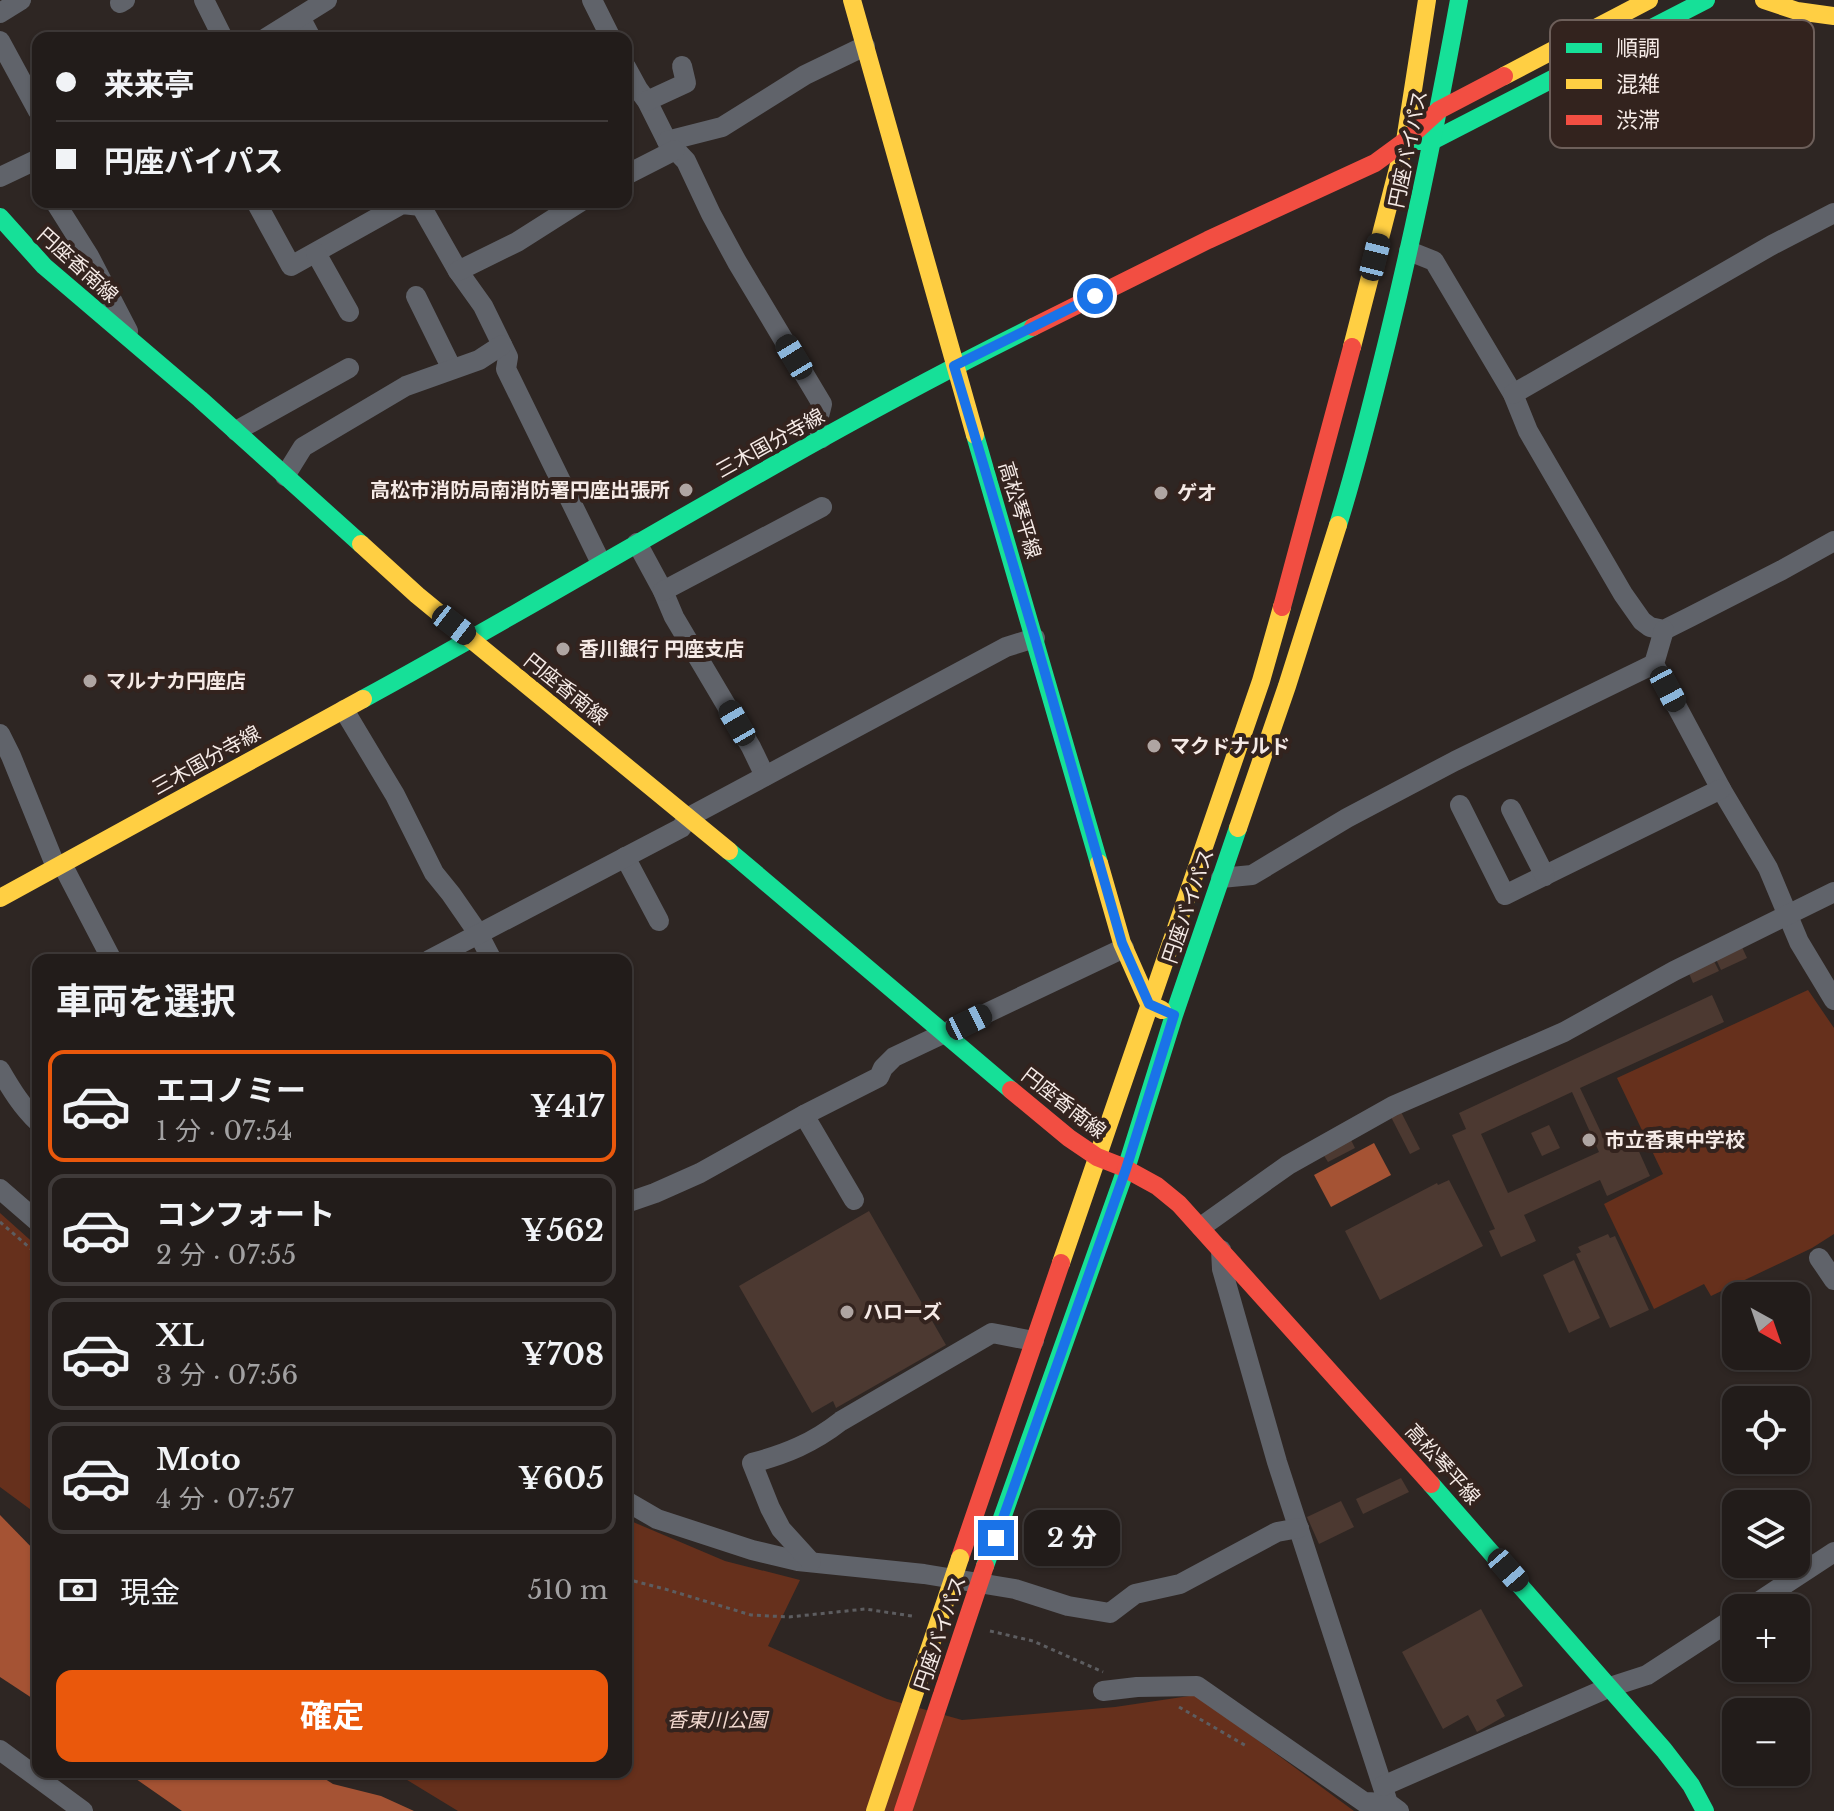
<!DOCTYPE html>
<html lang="ja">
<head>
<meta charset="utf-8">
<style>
	:root { --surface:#221c1a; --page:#2e2927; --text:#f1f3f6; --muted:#a2a1a2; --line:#3f3a39; --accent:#ea580c }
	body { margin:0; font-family:"Libre Baskerville","Noto Sans JP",serif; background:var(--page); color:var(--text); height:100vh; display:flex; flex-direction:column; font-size:30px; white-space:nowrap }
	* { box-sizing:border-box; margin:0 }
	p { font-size:26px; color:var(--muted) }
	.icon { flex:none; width:44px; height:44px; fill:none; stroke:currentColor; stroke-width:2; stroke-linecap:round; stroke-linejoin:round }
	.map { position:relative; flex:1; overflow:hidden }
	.sheet { position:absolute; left:32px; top:954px; width:600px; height:824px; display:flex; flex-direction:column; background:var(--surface); border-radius:16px; box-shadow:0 2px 6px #0004,0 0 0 2px var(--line) }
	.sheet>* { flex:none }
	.guide { position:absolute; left:32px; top:32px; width:600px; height:176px; border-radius:16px; box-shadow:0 2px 6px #0004,0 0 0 2px var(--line); display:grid; align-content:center; height:176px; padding:0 24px; background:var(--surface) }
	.needle { width:52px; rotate:140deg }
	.buttons { position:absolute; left:1722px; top:1282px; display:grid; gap:16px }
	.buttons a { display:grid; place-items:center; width:88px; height:88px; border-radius:16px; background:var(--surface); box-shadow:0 2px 6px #0004,0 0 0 2px var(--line); font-size:40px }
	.end { position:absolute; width:36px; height:36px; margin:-18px; border:10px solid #1a73e8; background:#fff; box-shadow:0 0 0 4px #fff }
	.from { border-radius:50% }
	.bubble { position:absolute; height:56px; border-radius:16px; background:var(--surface); box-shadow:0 2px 6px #0004,0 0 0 2px var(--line); font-size:26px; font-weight:700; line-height:56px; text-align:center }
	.car { position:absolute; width:24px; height:48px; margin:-24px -12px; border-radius:10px; box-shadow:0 0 6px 2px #0007; background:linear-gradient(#222 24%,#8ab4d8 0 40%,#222 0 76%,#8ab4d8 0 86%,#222 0) }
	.guide b { display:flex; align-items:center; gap:28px; height:76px; font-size:30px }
	.guide b+b { border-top:2px solid var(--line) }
	.guide i { width:20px; height:20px; background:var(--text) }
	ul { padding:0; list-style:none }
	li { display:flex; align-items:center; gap:24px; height:112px; margin:0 16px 12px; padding:0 8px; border:4px solid var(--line); border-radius:16px }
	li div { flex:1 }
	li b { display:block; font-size:30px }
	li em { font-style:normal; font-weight:700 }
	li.current { border-color:var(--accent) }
	li>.icon { width:72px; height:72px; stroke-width:1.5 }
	h2 { padding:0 24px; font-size:36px; line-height:96px }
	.pay { display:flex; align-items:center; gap:20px; height:88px; padding:0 24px; font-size:30px }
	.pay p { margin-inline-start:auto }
	.action { display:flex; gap:16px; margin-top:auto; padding:16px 24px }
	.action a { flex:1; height:92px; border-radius:16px; background:var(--accent); color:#fff; font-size:32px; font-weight:700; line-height:92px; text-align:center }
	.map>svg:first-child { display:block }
	.green { fill:#66301c }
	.water { fill:#a55334 }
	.building { fill:#4c3931; fill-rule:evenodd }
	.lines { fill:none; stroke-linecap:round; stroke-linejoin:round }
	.path { stroke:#5d5d60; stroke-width:3; stroke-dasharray:4 4; stroke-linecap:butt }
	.street { stroke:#60636a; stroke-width:20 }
	.fast { stroke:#16e098; stroke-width:18 }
	.slow { stroke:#ffcf43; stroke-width:18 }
	.jam { stroke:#f24e42; stroke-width:18 }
	.slow-bridge { stroke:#ffcf43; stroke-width:18 }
	.jam-bridge { stroke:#f24e42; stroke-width:18 }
	.route { stroke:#1a73e8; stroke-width:10 }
	.poi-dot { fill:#afa5a2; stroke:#33231e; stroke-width:3 }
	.labels { text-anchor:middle; stroke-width:8; stroke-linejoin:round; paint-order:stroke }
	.street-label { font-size:20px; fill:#f5eae6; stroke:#33231e }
	.poi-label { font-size:20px; font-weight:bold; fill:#f5eae6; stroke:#33231e; text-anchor:start }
	.park-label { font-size:20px; font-style:italic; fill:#f2d8cf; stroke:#33231e }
	.key { fill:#33231e; stroke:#6d5f5a; stroke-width:2 }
	.key-label { font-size:22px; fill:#f5eae6 }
</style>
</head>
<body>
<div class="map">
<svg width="1834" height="1811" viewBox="0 0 1834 1811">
	<rect width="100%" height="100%" fill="#2e2623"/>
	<g class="green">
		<path d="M1808,990L1834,1028V1234L1812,1248L1711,1296L1704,1284L1654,1309L1604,1204L1663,1174L1617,1078Z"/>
		<path d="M0,1213L38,1247V1515L0,1487Z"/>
		<path d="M626,1519L725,1561L800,1580L768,1646L887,1699L962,1720L1115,1707L1196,1695L1354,1811H458L394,1772H626Z"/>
	</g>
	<g class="water">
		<path d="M1374,1143L1391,1175L1331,1207L1314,1175Z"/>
		<path d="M0,1515L38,1554V1702L0,1677Z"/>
		<path d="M126,1772H314L333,1784L381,1796L414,1811H182Z"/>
	</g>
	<g class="building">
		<path d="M1741,945L1747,958L1721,970L1715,957Z"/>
		<path d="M1713,959L1719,971L1693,983L1688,971Z"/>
		<path d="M1712,995L1724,1022L1580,1088L1608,1147L1632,1136L1650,1176L1607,1196L1600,1180L1524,1215L1536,1241L1501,1257L1489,1231L1495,1229L1452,1135L1466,1129L1459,1113ZM1572,1092L1599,1152L1508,1193L1481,1134Z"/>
		<path d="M1400,1110L1420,1149L1410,1154L1390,1115Z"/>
		<path d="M1549,1125L1560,1148L1542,1156L1531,1133Z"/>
		<path d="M1351,1140L1355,1148L1328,1162L1323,1154Z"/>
		<path d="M1449,1180L1483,1246L1380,1300L1345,1231L1437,1183L1438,1185Z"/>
		<path d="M869,1211L946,1345L836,1408L833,1401L812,1413L739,1286Z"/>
		<path d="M1608,1234L1610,1238L1615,1236L1649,1310L1610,1328L1576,1254L1581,1252L1578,1247Z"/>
		<path d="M1574,1260L1600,1318L1569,1333L1543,1275Z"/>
		<path d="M1401,1478L1409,1492L1363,1514L1356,1499Z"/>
		<path d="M1341,1501L1354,1527L1319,1544L1307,1517Z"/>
		<path d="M1481,1609L1523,1686L1496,1700L1505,1716L1477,1732L1468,1715L1443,1729L1402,1652Z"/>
	</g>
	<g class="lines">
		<g class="path">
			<path d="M0,1222L38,1255"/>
			<path d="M626,1579L665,1589L751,1615L789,1617L865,1609L912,1616"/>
			<path d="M990,1631L1033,1641L1103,1672"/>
			<path d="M1179,1707L1248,1747"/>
		</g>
		<g class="street">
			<path d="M204,0L223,38"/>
			<path d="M592,0L611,38"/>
			<path d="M120,3L125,0"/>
			<path d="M0,13L21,0"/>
			<path d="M300,17L311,38"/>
			<path d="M266,38L327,0"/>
			<path d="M0,41L38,111"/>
			<path d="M626,67L638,89L647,101L667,141L686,161L711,214L737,262L822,404L817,424L822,438"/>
			<path d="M647,101L686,83L682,66"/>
			<path d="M667,141L722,127L805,75L865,46"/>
			<path d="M626,175L675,150"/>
			<path d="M0,177L38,159"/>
			<path d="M55,202L89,256L128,331"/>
			<path d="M256,202L291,266L402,204L421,206L429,202"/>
			<path d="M421,206L458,271L483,306L508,357L506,369L601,563"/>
			<path d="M1409,251L1434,261L1513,394L1528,431L1623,594L1642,621L1650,627L1664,630L1690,617L1782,570L1834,541"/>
			<path d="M316,253L349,312"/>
			<path d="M458,271L517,242L580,202"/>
			<path d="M416,296L452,369"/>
			<path d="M1513,394L1772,245L1834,213"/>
			<path d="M236,431L349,368"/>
			<path d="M285,476L303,447L406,386L479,360L502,345"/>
			<path d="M637,543L663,591L674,617L751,747L765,776"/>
			<path d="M663,591L822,507"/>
			<path d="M1664,630L1654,664L1721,789L1768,868L1799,942L1834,1000"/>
			<path d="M344,710L395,795L434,873L451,894L478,933L492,960"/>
			<path d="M0,734L11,756L56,867"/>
			<path d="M1460,805L1505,895L1721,789"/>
			<path d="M1511,809L1545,876"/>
			<path d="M625,857L659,921"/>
			<path d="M62,864L112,960"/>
			<path d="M1221,878L1252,875L1347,818L1455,761L1654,664"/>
			<path d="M429,960L681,828L689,817L1006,647L1035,638"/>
			<path d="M0,1070C11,1089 22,1107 38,1122"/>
			<path d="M804,1115L854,1200"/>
			<path d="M0,1189L38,1222"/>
			<path d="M626,1203L655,1193L700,1173L804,1115L879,1077L883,1068L894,1057L1124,948"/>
			<path d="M1201,1227L1288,1165L1393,1106L1564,1032L1674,971L1834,892"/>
			<path d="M1221,1250L1222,1269L1277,1462L1388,1803L1399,1811"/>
			<path d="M1819,1258L1834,1280"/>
			<path d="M626,1501L657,1519L752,1550L798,1561L924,1574L1015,1589L1068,1606L1110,1613L1135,1594L1180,1584L1277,1532L1299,1528"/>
			<path d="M811,1562L781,1529L770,1508L752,1463C786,1454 813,1443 841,1421L992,1333L1034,1341"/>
			<path d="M1749,1608L1834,1552"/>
			<path d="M1103,1691L1137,1687L1197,1686L1364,1802L1388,1803L1393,1811"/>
			<path d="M0,1750L83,1811"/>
			<path d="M1383,1786L1610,1687L1647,1675L1736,1617"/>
		</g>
		<g class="fast">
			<path d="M1413,141H1432L1706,0"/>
			<path d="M0,217L44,266L200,399L361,544"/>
			<path d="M975,435L1099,863"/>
			<path d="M1338,525C1357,464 1372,403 1387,342C1415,228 1438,115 1459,0"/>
			<path d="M363,699C587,577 804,440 1033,327"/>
			<path d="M729,851L1011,1090"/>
			<path d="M1431,1484L1664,1750L1691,1785L1705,1811"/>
			<path d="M985,1566L1126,1169L1174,1015L1238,828"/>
		</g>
		<g class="slow">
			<path d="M852,0L975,435"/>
			<path d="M1764,0L1797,11L1834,16"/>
			<path d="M1504,76L1649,0"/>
			<path d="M1352,347L1405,141L1427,0"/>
			<path d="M361,544L417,595L729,851"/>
			<path d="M1238,828L1287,686L1338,525"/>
			<path d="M1099,863L1122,943L1149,1004L1162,1010"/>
			<path d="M0,898L363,699"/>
			<path d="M1061,1263L1261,681L1282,607"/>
		</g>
		<g class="jam">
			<path d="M1033,327L1208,240L1375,163L1405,141L1439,110L1504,76"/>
			<path d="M1282,607L1352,347"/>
			<path d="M1011,1090L1069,1138L1097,1157L1120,1166"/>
			<path d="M1126,1169L1157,1186L1179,1204L1431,1484"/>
			<path d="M960,1558L1061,1263"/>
		</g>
		<path class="slow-bridge" d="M875,1811L960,1558"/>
		<path class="jam-bridge" d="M903,1811L985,1566"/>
	</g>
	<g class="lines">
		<path class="route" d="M996,1538L1126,1169L1174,1015L1149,1004L1122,943L1035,638L954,366L1095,296"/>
	</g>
	<g class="poi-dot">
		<circle cx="686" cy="490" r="8"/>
		<circle cx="1161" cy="493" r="8"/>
		<circle cx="563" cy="649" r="8"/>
		<circle cx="90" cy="681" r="8"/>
		<circle cx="1154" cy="746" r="8"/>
		<circle cx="1589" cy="1140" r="8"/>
		<circle cx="847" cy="1312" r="8"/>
	</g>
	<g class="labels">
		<g class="street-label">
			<text transform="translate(1408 149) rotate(-78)" y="7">円座バイパス</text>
			<text transform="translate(78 265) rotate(42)" y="7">円座香南線</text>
			<text transform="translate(770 443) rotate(-29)" y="7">三木国分寺線</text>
			<text transform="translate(1020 510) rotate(73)" y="7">高松琴平線</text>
			<text transform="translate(566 689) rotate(39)" y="7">円座香南線</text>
			<text transform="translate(206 760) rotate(-29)" y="7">三木国分寺線</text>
			<text transform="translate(1188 906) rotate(-71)" y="7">円座バイパス</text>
			<text transform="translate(1064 1103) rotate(38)" y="7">円座香南線</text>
			<text transform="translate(1443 1464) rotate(48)" y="7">高松琴平線</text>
			<text transform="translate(940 1633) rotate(-71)" y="7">円座バイパス</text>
		</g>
		<g class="poi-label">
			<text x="670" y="497" text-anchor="end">高松市消防局南消防署円座出張所</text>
			<text x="1177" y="500">ゲオ</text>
			<text x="579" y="656">香川銀行 円座支店</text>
			<text x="106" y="688">マルナカ円座店</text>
			<text x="1170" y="753">マクドナルド</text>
			<text x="1605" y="1147">市立香東中学校</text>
			<text x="863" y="1319">ハローズ</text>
		</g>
		<g class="park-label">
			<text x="717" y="1727">香東川公園</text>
		</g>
	</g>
	<rect x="1550" y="20" width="264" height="128" rx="12" class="key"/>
	<rect x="1566" y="43" width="36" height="10" fill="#16e098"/>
	<rect x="1566" y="79" width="36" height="10" fill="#ffcf43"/>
	<rect x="1566" y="115" width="36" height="10" fill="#f24e42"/>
	<g class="key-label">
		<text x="1616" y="56">順調</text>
		<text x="1616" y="92">混雑</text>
		<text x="1616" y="128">渋滞</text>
	</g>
</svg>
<div class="buttons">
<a><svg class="needle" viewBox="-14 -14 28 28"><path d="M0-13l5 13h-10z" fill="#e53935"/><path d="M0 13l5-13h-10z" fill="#a2a1a2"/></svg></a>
<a><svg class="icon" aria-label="locate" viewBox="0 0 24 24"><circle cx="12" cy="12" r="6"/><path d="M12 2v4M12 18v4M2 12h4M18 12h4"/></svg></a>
<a><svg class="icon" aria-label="layers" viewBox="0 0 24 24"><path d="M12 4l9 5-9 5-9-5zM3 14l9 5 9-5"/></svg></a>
<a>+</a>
<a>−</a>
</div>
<i class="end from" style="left:1095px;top:296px"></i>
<i class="end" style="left:996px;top:1538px"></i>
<div class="bubble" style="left:1024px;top:1510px;width:96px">2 分</div>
<i class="car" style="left:1375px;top:257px;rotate:14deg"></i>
<i class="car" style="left:794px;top:357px;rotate:329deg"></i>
<i class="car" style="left:454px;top:625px;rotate:128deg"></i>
<i class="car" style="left:1668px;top:689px;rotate:152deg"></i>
<i class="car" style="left:737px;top:723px;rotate:330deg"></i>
<i class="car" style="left:969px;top:1022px;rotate:64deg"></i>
<i class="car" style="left:1508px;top:1570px;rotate:139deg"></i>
<div class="guide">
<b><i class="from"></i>来来亭</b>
<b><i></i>円座バイパス</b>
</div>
<section class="sheet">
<h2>車両を選択</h2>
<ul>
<li class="current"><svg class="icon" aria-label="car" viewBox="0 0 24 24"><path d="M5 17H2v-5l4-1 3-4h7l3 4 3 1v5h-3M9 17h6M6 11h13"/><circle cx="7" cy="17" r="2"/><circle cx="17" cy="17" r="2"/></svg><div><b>エコノミー</b><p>1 分 · 07:54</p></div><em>¥417</em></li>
<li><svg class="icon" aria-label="car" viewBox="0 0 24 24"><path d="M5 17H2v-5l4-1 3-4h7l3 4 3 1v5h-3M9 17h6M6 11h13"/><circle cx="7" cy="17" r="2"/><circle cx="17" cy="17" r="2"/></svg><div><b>コンフォート</b><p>2 分 · 07:55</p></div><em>¥562</em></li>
<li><svg class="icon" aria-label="car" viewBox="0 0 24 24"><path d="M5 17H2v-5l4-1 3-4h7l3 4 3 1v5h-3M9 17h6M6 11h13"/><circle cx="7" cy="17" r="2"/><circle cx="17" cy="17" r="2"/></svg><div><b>XL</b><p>3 分 · 07:56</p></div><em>¥708</em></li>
<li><svg class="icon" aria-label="car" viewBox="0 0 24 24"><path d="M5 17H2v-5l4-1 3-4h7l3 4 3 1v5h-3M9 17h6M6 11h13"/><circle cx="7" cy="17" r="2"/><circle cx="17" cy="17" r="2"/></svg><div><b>Moto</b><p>4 分 · 07:57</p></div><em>¥605</em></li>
</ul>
<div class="pay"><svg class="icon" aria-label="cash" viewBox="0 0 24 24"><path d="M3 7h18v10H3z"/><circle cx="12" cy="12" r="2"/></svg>現金<p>510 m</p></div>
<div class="action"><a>確定</a></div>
</section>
</div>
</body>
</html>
